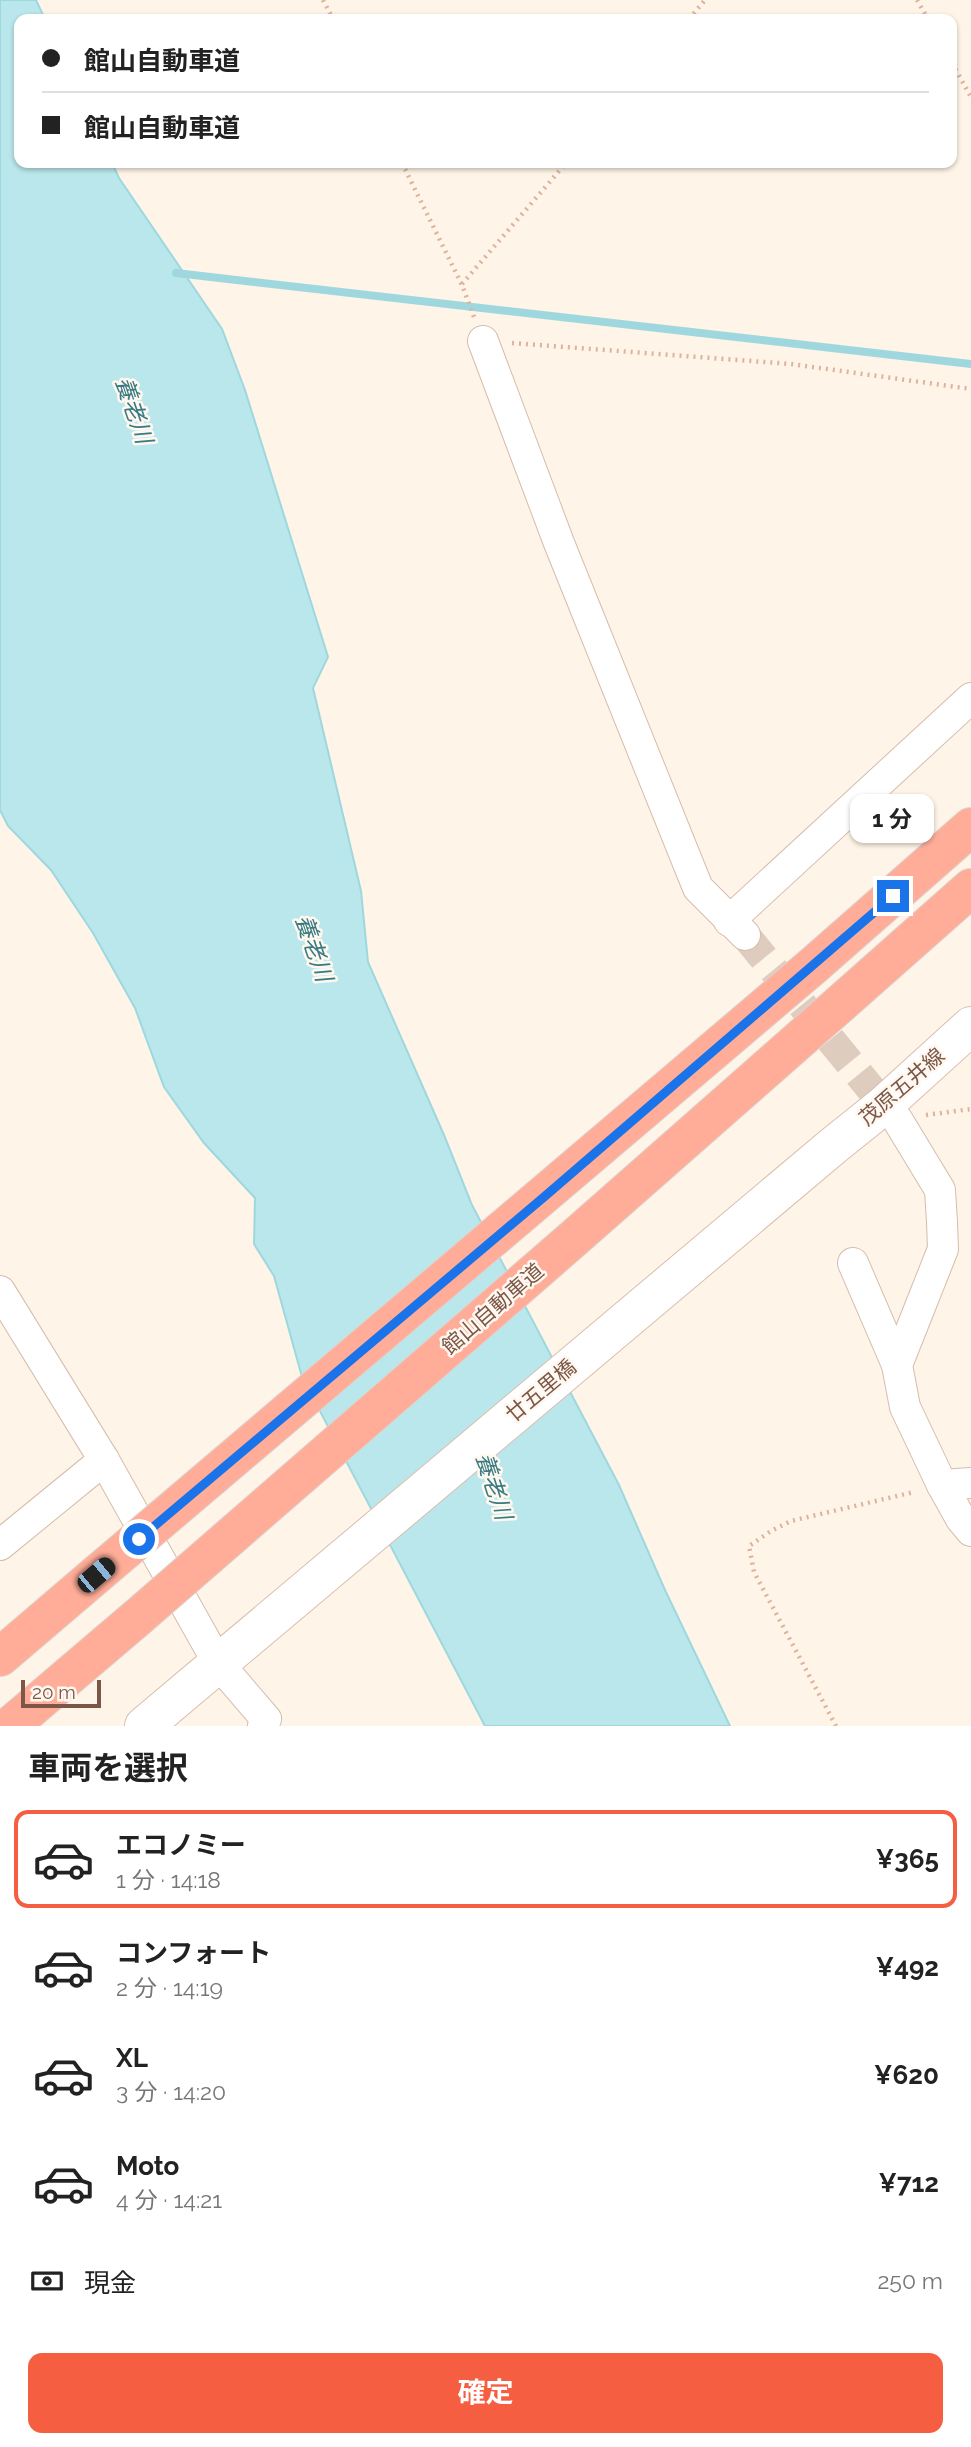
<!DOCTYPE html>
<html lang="ja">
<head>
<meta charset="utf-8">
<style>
	:root { --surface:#fff; --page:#f6f6f6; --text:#222; --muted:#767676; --line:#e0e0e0; --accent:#f55e40 }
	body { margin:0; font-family:Raleway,"Noto Sans JP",sans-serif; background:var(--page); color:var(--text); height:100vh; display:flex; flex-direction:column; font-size:26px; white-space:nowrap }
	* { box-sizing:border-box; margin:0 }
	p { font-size:23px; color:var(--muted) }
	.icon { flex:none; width:38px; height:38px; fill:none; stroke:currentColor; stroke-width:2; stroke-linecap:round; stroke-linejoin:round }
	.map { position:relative; height:1726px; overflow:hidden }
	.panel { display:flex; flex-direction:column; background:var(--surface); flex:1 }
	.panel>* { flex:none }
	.top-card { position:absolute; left:14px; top:14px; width:943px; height:154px; border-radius:14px; box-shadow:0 2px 5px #0004; display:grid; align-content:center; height:154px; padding:0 28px; background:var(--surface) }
	.scale { position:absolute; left:21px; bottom:18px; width:80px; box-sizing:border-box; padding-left:7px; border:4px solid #7c5748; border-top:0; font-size:19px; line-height:24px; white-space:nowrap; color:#7c5748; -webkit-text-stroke:5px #fff8f0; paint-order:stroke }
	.end { position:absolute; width:32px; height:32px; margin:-16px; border:9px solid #1a73e8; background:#fff; box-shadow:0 0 0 4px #fff }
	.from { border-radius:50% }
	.bubble { position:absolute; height:49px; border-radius:14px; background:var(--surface); box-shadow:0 2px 5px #0004; font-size:23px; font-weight:700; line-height:49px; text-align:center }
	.car { position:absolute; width:21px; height:42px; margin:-21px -10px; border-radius:9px; box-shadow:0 0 5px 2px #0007; background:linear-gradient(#222 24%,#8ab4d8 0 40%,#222 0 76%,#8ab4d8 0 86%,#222 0) }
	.top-card b { display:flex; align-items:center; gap:24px; height:66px; font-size:26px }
	.top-card b+b { border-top:2px solid var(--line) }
	.top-card i { width:18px; height:18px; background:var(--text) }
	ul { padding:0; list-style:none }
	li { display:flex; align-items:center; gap:21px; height:98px; margin:0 14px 10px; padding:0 14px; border:4px solid transparent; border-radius:14px }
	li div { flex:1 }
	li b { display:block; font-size:26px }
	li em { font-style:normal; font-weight:700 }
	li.active { border-color:var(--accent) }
	li>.icon { width:63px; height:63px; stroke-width:1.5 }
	h2 { padding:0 28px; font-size:32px; line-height:84px }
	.pay { display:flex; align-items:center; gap:18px; height:77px; padding:0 28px; font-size:26px }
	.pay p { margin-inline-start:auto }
	.primary-button { display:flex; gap:14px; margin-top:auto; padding:14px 28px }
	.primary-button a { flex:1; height:80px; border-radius:14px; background:var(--accent); color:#fff; font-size:28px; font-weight:700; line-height:80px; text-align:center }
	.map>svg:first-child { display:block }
	.water { fill:#b9e7eb; stroke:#9ed8de; stroke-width:2 }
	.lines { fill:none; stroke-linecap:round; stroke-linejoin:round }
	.stream { stroke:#9ed8de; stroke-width:8 }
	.street-tunnel { stroke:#decdbf; stroke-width:30; stroke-dasharray:30 15; stroke-linecap:butt }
	.street-casing { stroke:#d5bdae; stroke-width:32 }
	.secondary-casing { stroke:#dbbead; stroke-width:40 }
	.highway-casing { stroke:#ddd3cf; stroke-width:40 }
	.path { stroke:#ddb39e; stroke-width:4.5; stroke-dasharray:2 5; stroke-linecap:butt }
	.street { stroke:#fff; stroke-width:30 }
	.secondary { stroke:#fff; stroke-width:38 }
	.highway { stroke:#ffad98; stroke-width:38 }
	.highway-bridge-casing { stroke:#ddd3cf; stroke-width:40; stroke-linecap:butt }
	.highway-bridge { stroke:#ffad98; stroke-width:38 }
	.route { stroke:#1a73e8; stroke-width:9 }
	.labels { text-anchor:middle; stroke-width:5; stroke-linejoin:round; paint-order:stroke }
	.street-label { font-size:21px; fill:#7c5748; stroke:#fff8f0 }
	.water-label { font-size:23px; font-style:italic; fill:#397b82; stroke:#fff8f0 }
</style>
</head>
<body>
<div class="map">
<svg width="971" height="1726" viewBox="0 0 971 1726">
	<rect width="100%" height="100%" fill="#fef4e7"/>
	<path class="water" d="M0,0H36L45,19H19V163H112L119,178L222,329L245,390L328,657L313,688L361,891L368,962L444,1135L472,1205L619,1485L665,1590L730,1726H485L302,1377L274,1276L254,1244L255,1198L204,1143L164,1087L135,1008L93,933L51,870L8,826L0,810Z"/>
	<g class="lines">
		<path class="stream" d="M176,273L971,364"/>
		<path class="street-tunnel" d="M745,935L884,1105"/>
		<defs>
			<g id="street">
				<path d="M483,341L559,543L698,888L745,935"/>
				<path d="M729,921L971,698"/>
				<path d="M884,1105L897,1119L940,1190L942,1222L943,1249L897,1365"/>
				<path d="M853,1263L897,1365L905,1407L942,1485L961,1519L971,1531"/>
				<path d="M0,1291L104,1460L218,1663L266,1719L263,1726"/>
				<path d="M942,1485L971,1483"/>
				<path d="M0,1545L104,1460"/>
			</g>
			<path id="secondary" d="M144,1726L833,1146L884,1105L971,1026"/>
			<g id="highway">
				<path d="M814,965L971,827"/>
				<path d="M840,1004L971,888"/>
				<path d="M0,1657L96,1575"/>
				<path d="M10,1726L138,1617"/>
			</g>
		</defs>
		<use href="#street" class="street-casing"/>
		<use href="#secondary" class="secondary-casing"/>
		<use href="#highway" class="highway-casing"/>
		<g class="path">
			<path d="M323,0L333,19"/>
			<path d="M917,0L928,19"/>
			<path d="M689,19L705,0"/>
			<path d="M952,63L971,97"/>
			<path d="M402,163L462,285L474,317"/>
			<path d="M462,284L566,163"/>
			<path d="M512,343L791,364L971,389"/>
			<path d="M926,1115L971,1109"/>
			<path d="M836,1726L754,1572L749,1546L771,1531L791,1521L914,1492"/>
		</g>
		<use href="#street" class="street"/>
		<use href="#secondary" class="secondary"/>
		<use href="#highway" class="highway"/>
		<defs>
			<g id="highway-bridge">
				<path d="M96,1575L814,965"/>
				<path d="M138,1617L573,1239L840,1004"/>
			</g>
		</defs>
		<use href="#highway-bridge" class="highway-bridge-casing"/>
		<use href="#highway-bridge" class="highway-bridge"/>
	</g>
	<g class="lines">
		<path class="route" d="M139,1539L544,1197L893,896"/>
	</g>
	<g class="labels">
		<g class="street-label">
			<text transform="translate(902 1087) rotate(-41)" y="7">茂原五井線</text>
			<text transform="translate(493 1309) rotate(-41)" y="7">館山自動車道</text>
			<text transform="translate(541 1391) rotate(-40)" y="7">廿五里橋</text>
		</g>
		<g class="water-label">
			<text transform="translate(134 410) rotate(71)" y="8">養老川</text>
			<text transform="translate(314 948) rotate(71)" y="8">養老川</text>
			<text transform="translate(494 1486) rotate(72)" y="8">養老川</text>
		</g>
	</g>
</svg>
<div class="scale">20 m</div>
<i class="end from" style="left:139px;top:1539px"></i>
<i class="end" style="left:893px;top:896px"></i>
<div class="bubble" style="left:850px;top:794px;width:84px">1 分</div>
<i class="car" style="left:96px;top:1575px;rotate:50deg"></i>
<div class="top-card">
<b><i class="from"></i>館山自動車道</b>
<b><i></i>館山自動車道</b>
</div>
</div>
<section class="panel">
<h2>車両を選択</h2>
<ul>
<li class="active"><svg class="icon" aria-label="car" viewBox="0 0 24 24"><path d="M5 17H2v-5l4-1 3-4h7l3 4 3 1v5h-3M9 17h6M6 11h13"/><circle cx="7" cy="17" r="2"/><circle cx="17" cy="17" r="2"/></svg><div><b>エコノミー</b><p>1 分 · 14:18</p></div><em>¥365</em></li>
<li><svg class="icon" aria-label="car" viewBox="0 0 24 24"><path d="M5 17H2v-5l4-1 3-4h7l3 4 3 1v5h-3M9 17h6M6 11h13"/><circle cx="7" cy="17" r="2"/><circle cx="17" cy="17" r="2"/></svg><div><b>コンフォート</b><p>2 分 · 14:19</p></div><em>¥492</em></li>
<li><svg class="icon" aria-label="car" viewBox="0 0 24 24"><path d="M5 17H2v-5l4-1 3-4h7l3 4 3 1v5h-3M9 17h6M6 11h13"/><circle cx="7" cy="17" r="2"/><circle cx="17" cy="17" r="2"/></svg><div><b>XL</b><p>3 分 · 14:20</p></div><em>¥620</em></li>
<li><svg class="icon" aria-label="car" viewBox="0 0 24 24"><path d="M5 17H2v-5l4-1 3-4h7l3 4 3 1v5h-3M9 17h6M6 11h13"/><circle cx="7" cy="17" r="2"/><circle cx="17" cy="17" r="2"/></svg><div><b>Moto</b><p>4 分 · 14:21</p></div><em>¥712</em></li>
</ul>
<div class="pay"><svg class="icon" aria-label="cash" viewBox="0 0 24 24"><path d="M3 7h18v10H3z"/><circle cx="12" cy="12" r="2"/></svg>現金<p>250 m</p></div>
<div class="primary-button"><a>確定</a></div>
</section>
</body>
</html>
